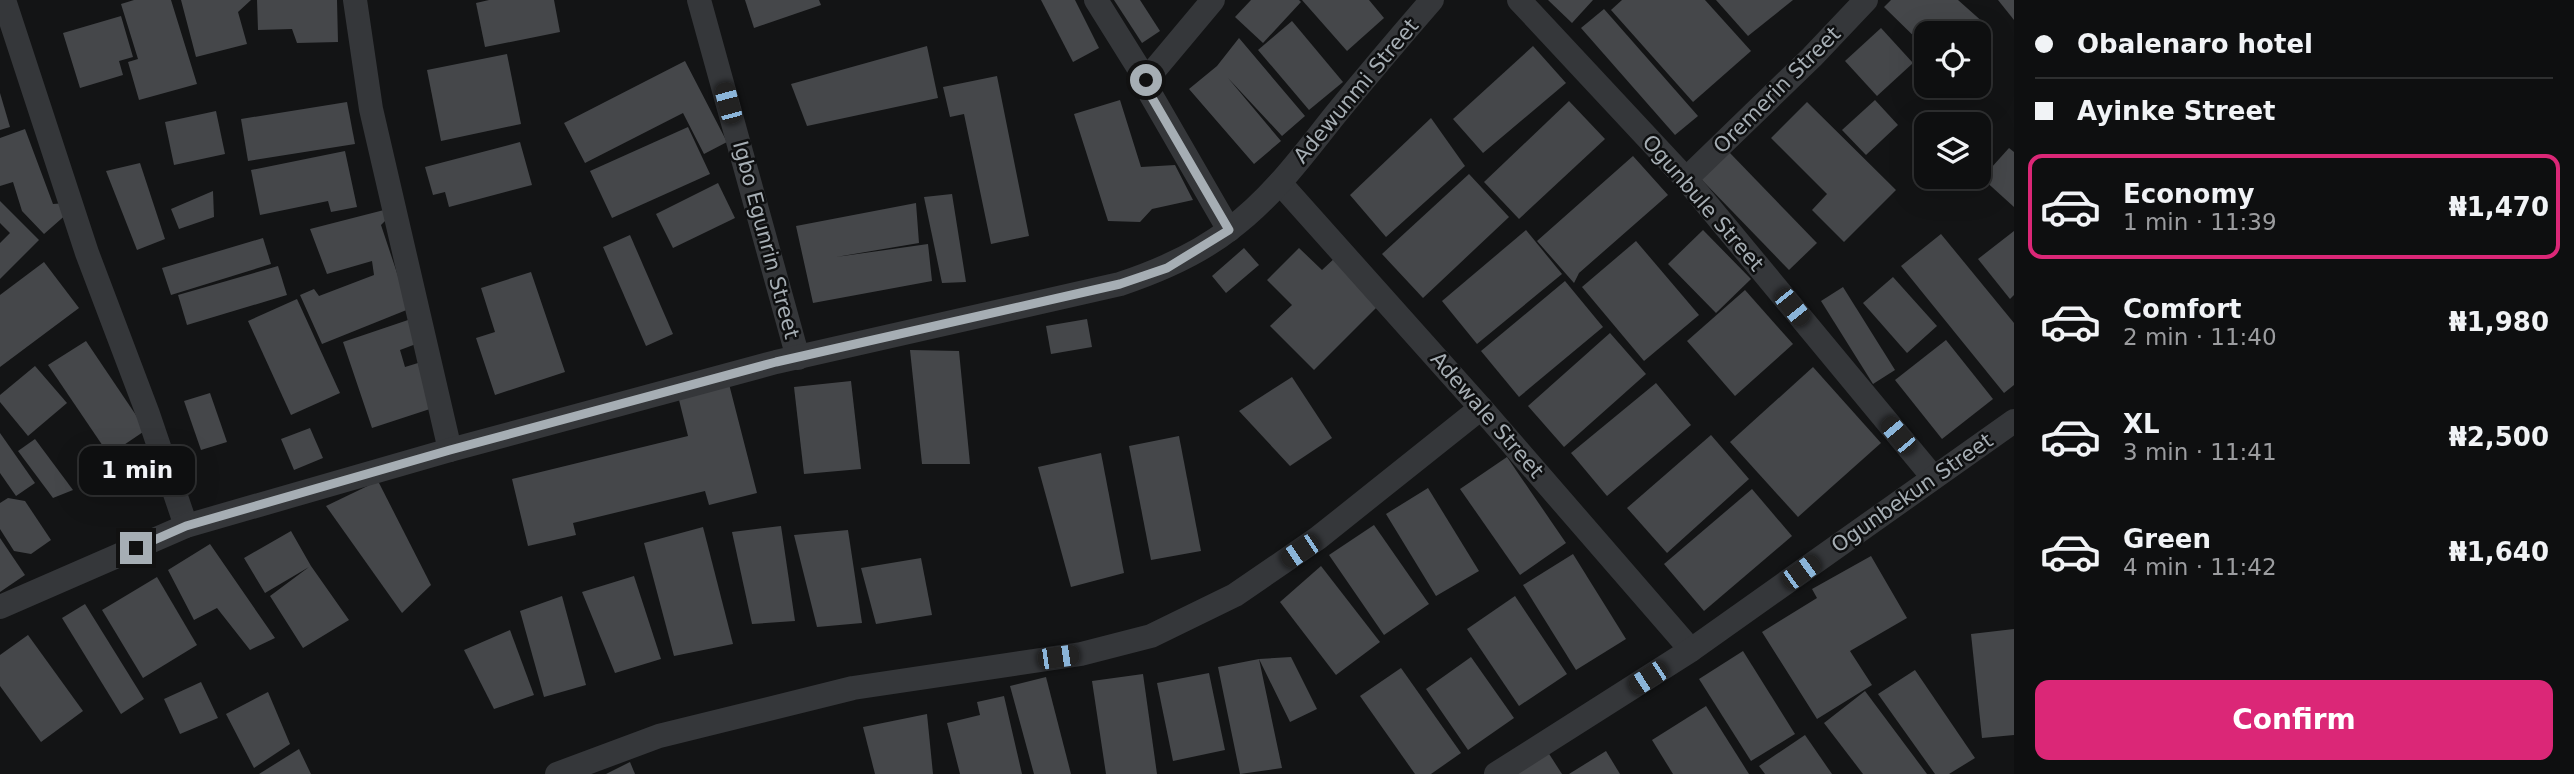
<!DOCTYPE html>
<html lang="en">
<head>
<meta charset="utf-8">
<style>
	:root { --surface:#0e0f10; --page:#171819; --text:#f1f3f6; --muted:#9b9c9f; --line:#2e2f30; --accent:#db2777 }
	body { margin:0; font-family:"DejaVu Sans",sans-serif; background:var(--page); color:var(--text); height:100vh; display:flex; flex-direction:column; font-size:26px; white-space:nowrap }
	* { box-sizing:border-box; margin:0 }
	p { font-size:23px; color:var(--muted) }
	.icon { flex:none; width:38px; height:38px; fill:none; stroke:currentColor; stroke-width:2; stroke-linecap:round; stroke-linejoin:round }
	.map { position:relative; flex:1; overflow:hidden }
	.side { display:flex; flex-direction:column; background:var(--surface); width:560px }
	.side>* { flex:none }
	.guide { display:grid; align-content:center; height:154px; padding:0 21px; background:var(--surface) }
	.controls { position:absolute; left:1914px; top:21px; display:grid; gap:14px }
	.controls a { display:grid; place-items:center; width:77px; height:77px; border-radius:14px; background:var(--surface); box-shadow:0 7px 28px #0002,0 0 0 2px var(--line); font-size:35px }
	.end { position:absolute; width:32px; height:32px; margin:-16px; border:9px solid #a6aeb4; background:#111; box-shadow:0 0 0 4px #111 }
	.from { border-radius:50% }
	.bubble { position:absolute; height:49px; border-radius:14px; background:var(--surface); box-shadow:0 7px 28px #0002,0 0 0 2px var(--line); font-size:23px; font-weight:700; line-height:49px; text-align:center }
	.car { position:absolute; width:21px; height:42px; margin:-21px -10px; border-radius:9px; box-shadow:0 0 5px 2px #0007; background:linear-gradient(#222 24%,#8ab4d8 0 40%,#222 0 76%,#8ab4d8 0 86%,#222 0) }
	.guide b { display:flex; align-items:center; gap:24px; height:66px; font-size:26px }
	.guide b+b { border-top:2px solid var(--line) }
	.guide i { width:18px; height:18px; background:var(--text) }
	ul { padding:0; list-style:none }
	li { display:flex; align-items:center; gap:21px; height:105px; margin:0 14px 10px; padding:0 7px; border:4px solid transparent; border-radius:14px }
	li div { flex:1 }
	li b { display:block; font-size:26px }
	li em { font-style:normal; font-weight:700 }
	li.active { border-color:var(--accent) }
	li>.icon { width:63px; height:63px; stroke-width:1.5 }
	.cta { display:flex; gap:14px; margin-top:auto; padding:14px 21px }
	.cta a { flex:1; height:80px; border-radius:14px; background:var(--accent); color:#fff; font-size:28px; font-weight:700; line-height:80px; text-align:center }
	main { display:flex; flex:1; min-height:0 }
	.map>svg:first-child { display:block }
	.building { fill:#45474a }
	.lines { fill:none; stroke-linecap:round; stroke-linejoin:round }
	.street { stroke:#35373a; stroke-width:24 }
	.route { stroke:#a6aeb4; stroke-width:9 }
	.labels { text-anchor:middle; stroke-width:5; stroke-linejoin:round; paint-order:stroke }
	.street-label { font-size:21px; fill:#a6aeb4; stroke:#0e0f10 }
</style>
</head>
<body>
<main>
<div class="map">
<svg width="2014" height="774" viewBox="0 0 2014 774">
	<rect width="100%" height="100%" fill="#131415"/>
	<g class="building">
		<path d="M134,0H171L197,84L139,100L128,62L138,59L121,4Z"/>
		<path d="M181,0H251L238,12L247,44L196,57Z"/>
		<path d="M257,0H337L338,42L297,43L292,29L258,30Z"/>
		<path d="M489,0H554L560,32L485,47L476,3Z"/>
		<path d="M745,0H819L821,5L754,28Z"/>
		<path d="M1041,0H1075L1099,48L1073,62Z"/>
		<path d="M1114,0H1140L1160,31L1142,43Z"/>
		<path d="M1251,0H1299L1301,2L1263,43L1235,17Z"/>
		<path d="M1302,0H1369L1384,18L1347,51Z"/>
		<path d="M1548,0H1593L1572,23Z"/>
		<path d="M1622,0H1705L1751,51L1693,102L1611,10Z"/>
		<path d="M1716,0H1793L1748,36Z"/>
		<path d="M1891,0H1958L1985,24L1976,33H1927V49L1884,7Z"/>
		<path d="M1998,0H2014V20Z"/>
		<path d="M1604,9L1698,116L1675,135L1581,28Z"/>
		<path d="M121,16L133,57L119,61L123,75L80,88L63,33Z"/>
		<path d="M1292,21L1343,82L1309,110L1258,50Z"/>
		<path d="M1881,28L1913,63L1877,96L1845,61Z"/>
		<path d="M1239,38L1305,116L1282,136L1228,78L1281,141L1254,164L1189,89L1217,66Z"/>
		<path d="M927,46L938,98L807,126L791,84Z"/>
		<path d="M1533,46L1566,83L1483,153L1453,119Z"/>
		<path d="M507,54L521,124L441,141L427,70Z"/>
		<path d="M685,61L727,142L704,154L683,113L585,163L564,123Z"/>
		<path d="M997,76L1029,236L991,244L964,114L950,117L943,87Z"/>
		<path d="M0,93L10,127L0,130Z"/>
		<path d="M1120,100L1141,167L1175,165L1193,200L1152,209L1140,222L1108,221L1074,114Z"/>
		<path d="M1875,100L1898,125L1866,155L1842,130Z"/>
		<path d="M1569,101L1605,139L1519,219L1484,182Z"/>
		<path d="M347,102L355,144L248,161L241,119Z"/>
		<path d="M1807,102L1896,190L1844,242L1812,210L1827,194L1771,138Z"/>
		<path d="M216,111L225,154L174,165L165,122Z"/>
		<path d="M1431,118L1465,166L1386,237L1350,195Z"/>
		<path d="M688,127L710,174L612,218L590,171Z"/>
		<path d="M25,129L53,204L66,203L69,212L44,234L22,211L13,182L0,186V138Z"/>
		<path d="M520,142L532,185L449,207L445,192L433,195L425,167Z"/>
		<path d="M2009,148L2014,152V207L1982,178Z"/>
		<path d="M345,151L357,207L331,212L328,201L260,215L251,170Z"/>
		<path d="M1729,152L1817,243L1789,270L1701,179Z"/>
		<path d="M1633,156L1668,195L1579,273L1574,283L1537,241Z"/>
		<path d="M140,163L165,239L137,250L106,171Z"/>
		<path d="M1469,174L1509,217L1423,298L1382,254Z"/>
		<path d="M718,183L735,218L673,248L656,214Z"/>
		<path d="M213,191L214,217L179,229L171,209Z"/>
		<path d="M952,194L966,282L942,283L924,197Z"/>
		<path d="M0,201L39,240L0,279V243L10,233L0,223Z"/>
		<path d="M916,203L919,243L836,257L928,244L932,281L813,303L796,226Z"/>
		<path d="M384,210L389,217L381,225L409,309L322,344L300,295L314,289L319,296L374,275L372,261L327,274L310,229Z"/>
		<path d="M1526,230L1562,274L1477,344L1442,301Z"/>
		<path d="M1703,230L1751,279L1716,313L1668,264Z"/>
		<path d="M2014,231V295L2010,299L1978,259Z"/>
		<path d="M1941,234L2014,323V385L2004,393L1901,266Z"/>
		<path d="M630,235L673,334L646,346L603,247Z"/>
		<path d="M263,238L271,264L171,295L162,268Z"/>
		<path d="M1636,241L1699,315L1644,361L1582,287Z"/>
		<path d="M1244,248L1259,265L1226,293L1212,276Z"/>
		<path d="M1299,248L1322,270L1337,256L1382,302L1314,370L1270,326L1292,305L1267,280Z"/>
		<path d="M44,262L79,308L0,367V295Z"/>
		<path d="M278,266L287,295L187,325L178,295Z"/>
		<path d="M531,272L565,372L495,395L476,338L495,332L481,288Z"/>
		<path d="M1893,277L1937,326L1907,353L1863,303Z"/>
		<path d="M1565,281L1603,327L1519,397L1481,351Z"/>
		<path d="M1843,287L1895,370L1873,384L1821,301Z"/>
		<path d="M1745,290L1793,344L1735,396L1687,341Z"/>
		<path d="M297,299L340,393L291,415L248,321Z"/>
		<path d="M1087,319L1092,347L1051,354L1046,326Z"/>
		<path d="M408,320L416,344L400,350L405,367L418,363L433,408L372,428L343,342Z"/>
		<path d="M1610,333L1646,374L1564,447L1528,406Z"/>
		<path d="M1946,340L1993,399L1942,439L1895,380Z"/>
		<path d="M86,341L146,430L109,455L48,365Z"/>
		<path d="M910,350L959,351L970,464H922Z"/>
		<path d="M35,366L67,403L28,436L0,402V395Z"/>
		<path d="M1813,367L1881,443L1798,517L1730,442Z"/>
		<path d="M1292,377L1332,438L1290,466L1239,411Z"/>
		<path d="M851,381L861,469L804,474L794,387Z"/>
		<path d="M1656,383L1691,425L1607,496L1571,453Z"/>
		<path d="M729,384L757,493L709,505L705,491L573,523L576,535L528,546L512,479L688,436L678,396Z"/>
		<path d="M210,393L227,442L201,450L184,401Z"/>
		<path d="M310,428L323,458L294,470L281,439Z"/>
		<path d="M0,433L35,483L16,496L0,473Z"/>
		<path d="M1711,435L1749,479L1667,553L1627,508Z"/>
		<path d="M1179,436L1201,551L1151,560L1129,446Z"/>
		<path d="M35,439L73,490L53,498L18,451Z"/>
		<path d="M1101,453L1124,573L1071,587L1038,467Z"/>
		<path d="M1507,457L1566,543L1520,575L1460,489Z"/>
		<path d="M378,481L431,585L402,613L326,506Z"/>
		<path d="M1428,488L1479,571L1436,596L1386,514Z"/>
		<path d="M1752,489L1792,536L1704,611L1664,564Z"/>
		<path d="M8,498L25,501L51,540L31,554L14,551L0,529V503Z"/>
		<path d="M1374,525L1429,604L1384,635L1329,555Z"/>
		<path d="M781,526L795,621L752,624L732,532Z"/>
		<path d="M703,527L733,644L674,656L644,543Z"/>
		<path d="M848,530L862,623L817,627L794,535Z"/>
		<path d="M291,531L311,566L349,620L303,648L270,596L309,567L265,593L244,558Z"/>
		<path d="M0,538L25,575L0,592Z"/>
		<path d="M210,544L275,638L250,650L217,608L194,620L168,570Z"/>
		<path d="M1573,554L1626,639L1576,670L1523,585Z"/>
		<path d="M1871,556L1907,618L1850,651L1872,685L1817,719L1762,632L1817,598L1812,589Z"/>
		<path d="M921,558L932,615L876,624L861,568Z"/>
		<path d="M1321,566L1380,642L1336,675L1280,602Z"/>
		<path d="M634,576L661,659L615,673L582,592Z"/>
		<path d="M157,577L197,645L143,678L102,610Z"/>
		<path d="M562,596L586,685L544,697L520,611Z"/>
		<path d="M1515,596L1567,674L1519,706L1467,629Z"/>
		<path d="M85,604L144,699L121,714L62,618Z"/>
		<path d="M2014,629V735L1982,738L1971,634Z"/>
		<path d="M510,630L534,695L494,709L464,650Z"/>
		<path d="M28,635L83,711L41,742L0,686V655Z"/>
		<path d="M1743,651L1795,734L1751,761L1699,679Z"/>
		<path d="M1291,657L1317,709L1290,722L1259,659L1282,768L1240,774L1218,667L1259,659Z"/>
		<path d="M1471,657L1514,718L1468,750L1426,689Z"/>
		<path d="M1401,668L1461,753L1431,774H1415L1360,696Z"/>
		<path d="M1915,670L1975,758L1949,774H1935L1878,694Z"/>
		<path d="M1209,673L1225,750L1173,761L1157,683Z"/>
		<path d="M1143,674L1157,774H1106L1092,681Z"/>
		<path d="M1046,677L1071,774H1034L1010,686Z"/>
		<path d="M201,682L218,718L180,734L164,699Z"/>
		<path d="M1865,691L1927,774H1863L1824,723Z"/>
		<path d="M268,692L290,744L254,768L226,714Z"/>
		<path d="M1004,696L1022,774H960L947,723L980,715L977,702Z"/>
		<path d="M1706,706L1749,774H1673L1652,740Z"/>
		<path d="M927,714L933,774H875L863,727Z"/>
		<path d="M1805,735L1832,774H1765L1759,766Z"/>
		<path d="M1544,746L1562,774H1506Z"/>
		<path d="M299,749L311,774H259Z"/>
		<path d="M1606,751L1620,774H1569Z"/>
		<path d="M630,762L635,774H606Z"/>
	</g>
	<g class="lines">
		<g class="street">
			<path d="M4,0L87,253L148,414L186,526"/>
			<path d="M355,0L371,109L450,450"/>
			<path d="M699,0L798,358"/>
			<path d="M1096,0L1146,80L1151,95L1229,230"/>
			<path d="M1519,0L1686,179L1933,477"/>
			<path d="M1146,80L1213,0"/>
			<path d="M1686,179L1812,57L1866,0"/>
			<path d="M1280,183L1481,408L1691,650"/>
			<path d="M0,607L186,526L450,450L776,362L1120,284C1159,271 1197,255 1230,229C1272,198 1303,155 1335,115C1367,76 1399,38 1432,0"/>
			<path d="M557,774L659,736L853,688L1081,654L1151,636L1235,595L1318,538L1481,408"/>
			<path d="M1496,774L1691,650L2014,421"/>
		</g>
	</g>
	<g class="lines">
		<path class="route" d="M136,548L186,526L450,450L776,362L1120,284L1167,268L1229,230L1151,96L1146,80"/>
	</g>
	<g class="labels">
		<g class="street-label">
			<text transform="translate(1777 90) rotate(-45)" y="7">Oremerin Street</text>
			<text transform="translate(1356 91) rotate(-50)" y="7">Adewunmi Street</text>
			<text transform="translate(1703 203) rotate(49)" y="7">Ogunbule Street</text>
			<text transform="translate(766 240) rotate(75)" y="7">Igbo Egunrin Street</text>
			<text transform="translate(1487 415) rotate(49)" y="7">Adewale Street</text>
			<text transform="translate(1912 493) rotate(-35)" y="7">Ogunbekun Street</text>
		</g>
	</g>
</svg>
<div class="controls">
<a><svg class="icon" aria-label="locate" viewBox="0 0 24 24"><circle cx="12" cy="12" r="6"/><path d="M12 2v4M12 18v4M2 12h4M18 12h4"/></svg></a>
<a><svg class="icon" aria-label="layers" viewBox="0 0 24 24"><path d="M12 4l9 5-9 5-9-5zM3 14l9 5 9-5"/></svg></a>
</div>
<i class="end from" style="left:1146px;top:80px"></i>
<i class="end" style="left:136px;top:548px"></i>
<div class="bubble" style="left:79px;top:446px;width:116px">1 min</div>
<i class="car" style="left:728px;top:103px;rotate:345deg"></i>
<i class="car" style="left:1792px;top:307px;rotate:141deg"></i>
<i class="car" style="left:1898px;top:435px;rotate:320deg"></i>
<i class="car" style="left:1300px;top:551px;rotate:236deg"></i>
<i class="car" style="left:1801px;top:572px;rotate:54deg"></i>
<i class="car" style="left:1058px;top:657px;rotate:82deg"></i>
<i class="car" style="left:1648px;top:678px;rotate:237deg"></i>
</div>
<section class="side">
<div class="guide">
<b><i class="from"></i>Obalenaro hotel</b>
<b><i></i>Ayinke Street</b>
</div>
<ul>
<li class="active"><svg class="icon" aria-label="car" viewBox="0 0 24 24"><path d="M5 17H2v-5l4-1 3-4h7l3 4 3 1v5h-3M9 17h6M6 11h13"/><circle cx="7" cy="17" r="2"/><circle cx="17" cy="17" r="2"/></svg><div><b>Economy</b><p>1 min · 11:39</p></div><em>₦1,470</em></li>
<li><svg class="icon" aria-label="car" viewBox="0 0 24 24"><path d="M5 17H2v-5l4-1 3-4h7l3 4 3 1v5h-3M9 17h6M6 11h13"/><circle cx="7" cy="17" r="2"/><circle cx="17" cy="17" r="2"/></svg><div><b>Comfort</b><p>2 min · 11:40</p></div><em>₦1,980</em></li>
<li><svg class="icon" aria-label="car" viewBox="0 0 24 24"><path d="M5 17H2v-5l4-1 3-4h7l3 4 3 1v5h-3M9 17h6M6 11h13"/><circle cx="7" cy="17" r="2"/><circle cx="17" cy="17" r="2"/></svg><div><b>XL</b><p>3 min · 11:41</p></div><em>₦2,500</em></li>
<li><svg class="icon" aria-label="car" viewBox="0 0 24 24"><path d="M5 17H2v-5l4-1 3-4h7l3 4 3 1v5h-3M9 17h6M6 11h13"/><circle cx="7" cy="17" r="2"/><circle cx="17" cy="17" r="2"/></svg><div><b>Green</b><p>4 min · 11:42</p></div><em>₦1,640</em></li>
</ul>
<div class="cta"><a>Confirm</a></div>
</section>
</main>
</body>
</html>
